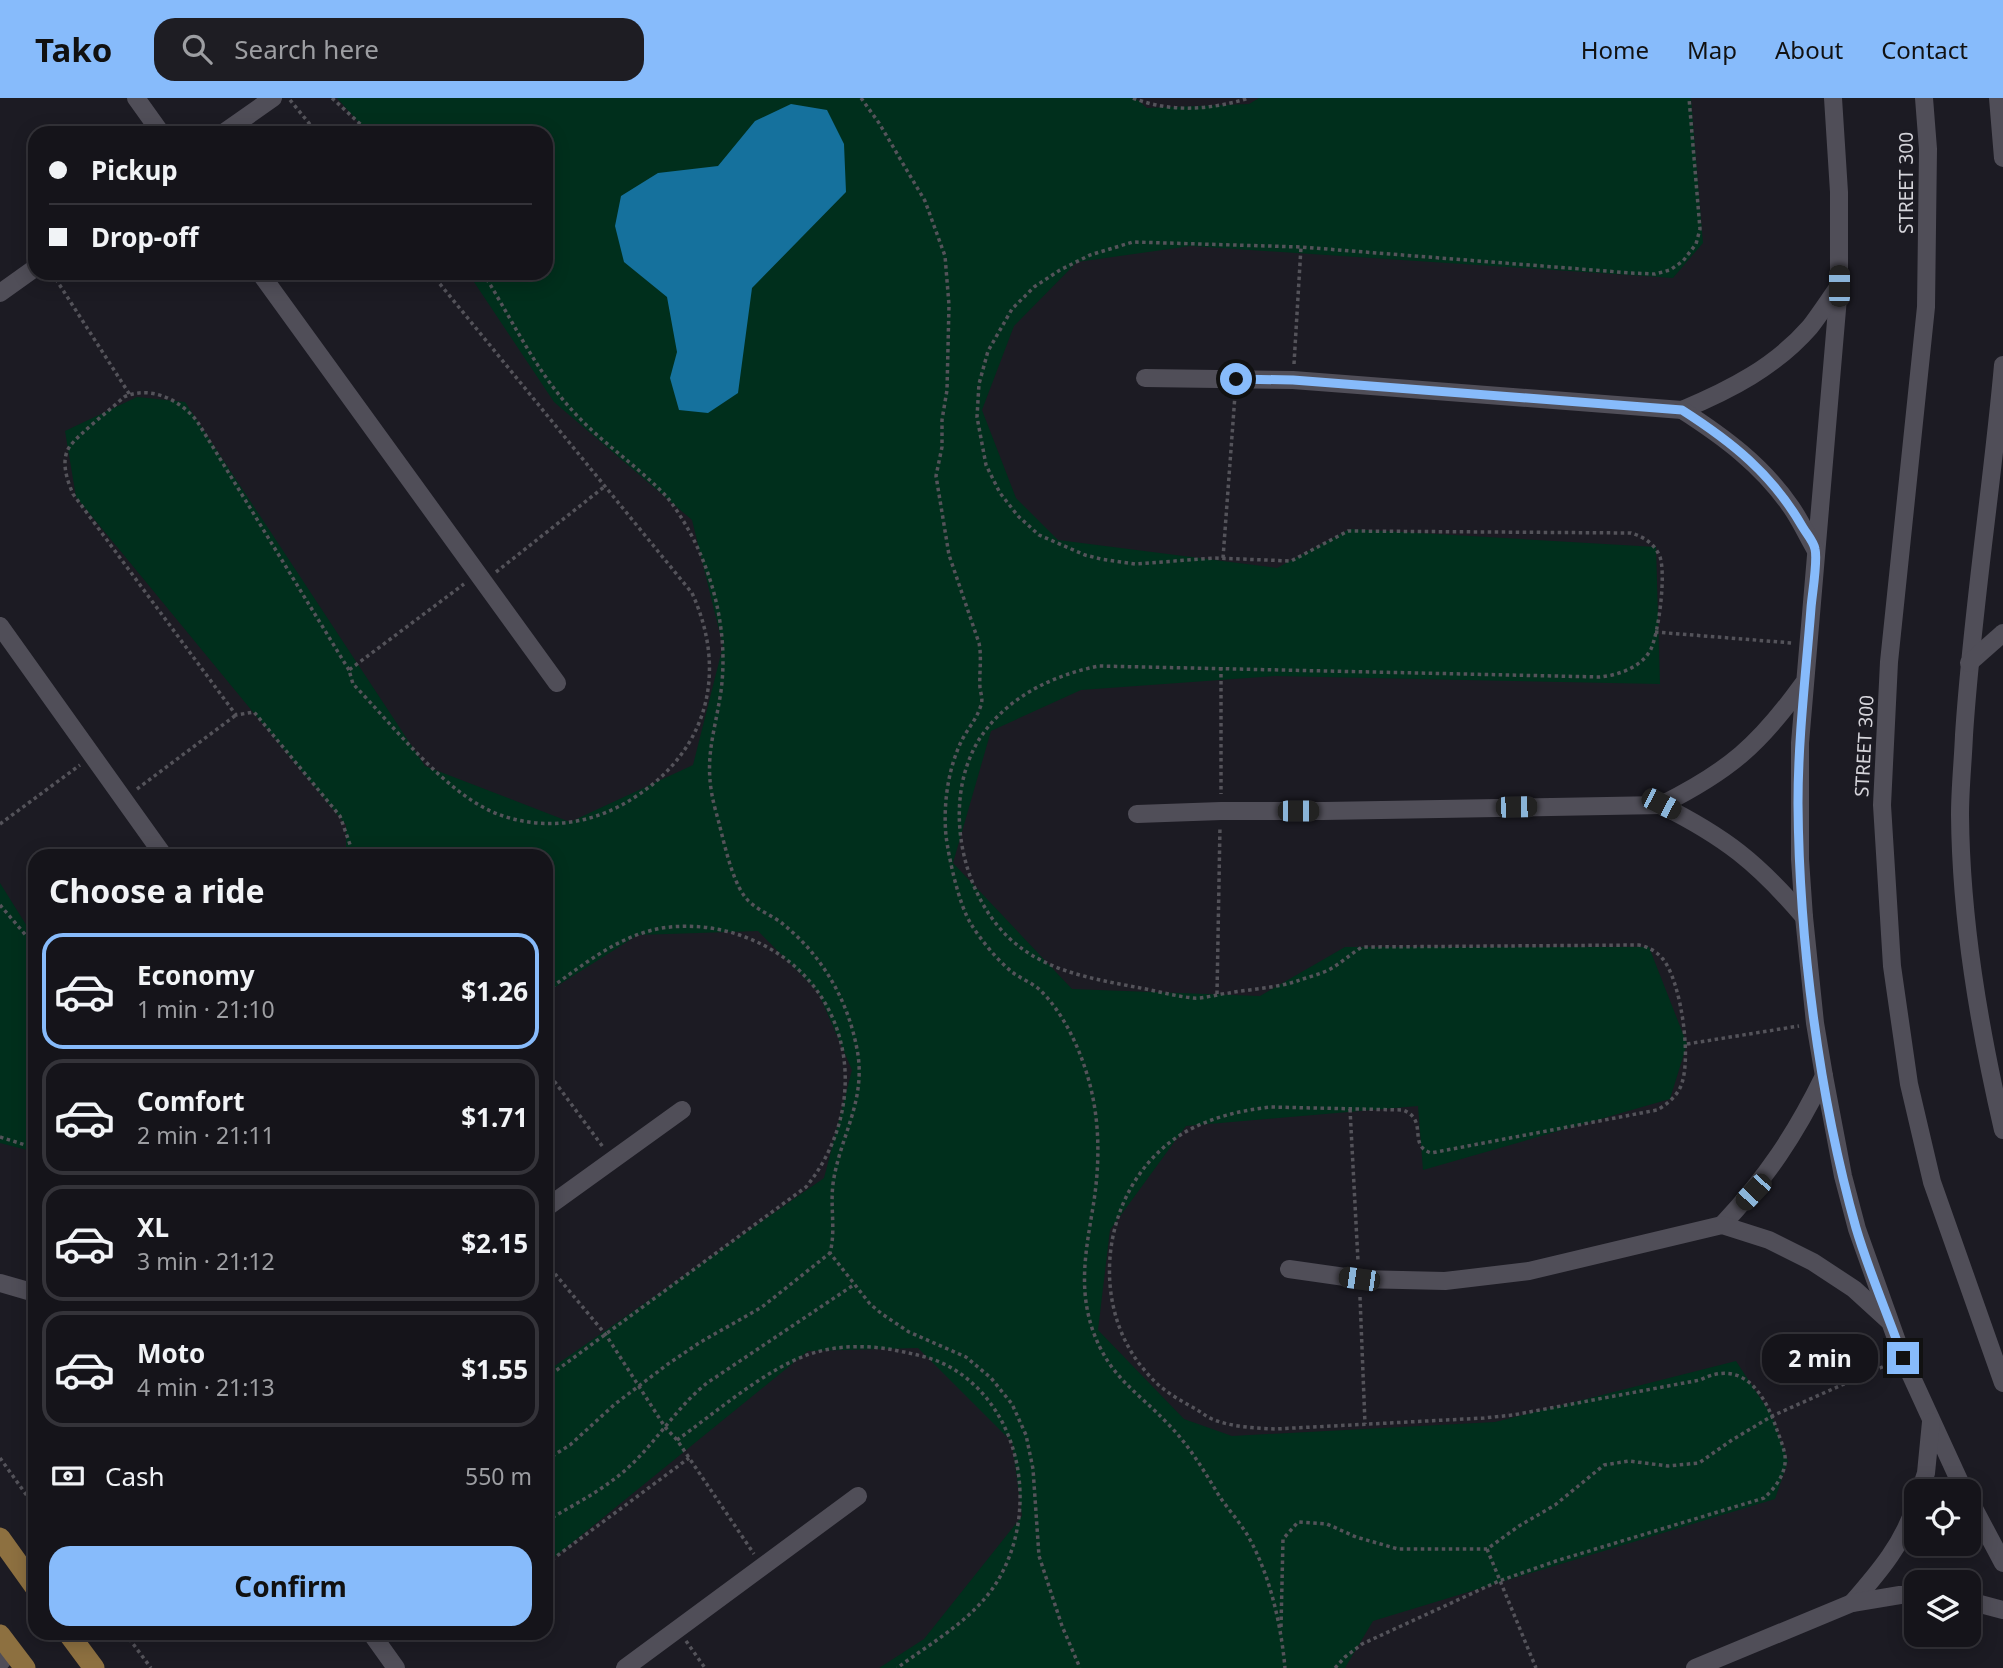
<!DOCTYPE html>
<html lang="en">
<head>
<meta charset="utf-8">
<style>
	:root { --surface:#15141a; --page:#1e1d23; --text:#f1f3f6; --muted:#9d9ea2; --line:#343339; --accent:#87bbfb }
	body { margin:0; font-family:"Noto Sans",sans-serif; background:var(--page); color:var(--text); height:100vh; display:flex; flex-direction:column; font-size:26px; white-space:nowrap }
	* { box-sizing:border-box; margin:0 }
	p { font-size:23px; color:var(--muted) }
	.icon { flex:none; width:38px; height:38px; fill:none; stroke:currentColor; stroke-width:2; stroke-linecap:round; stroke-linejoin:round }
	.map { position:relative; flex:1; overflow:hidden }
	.details { position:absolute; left:28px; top:751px; width:525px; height:791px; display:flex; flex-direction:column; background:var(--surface); border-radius:21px; box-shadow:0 4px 18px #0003,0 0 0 2px var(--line) }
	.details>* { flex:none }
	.guide { position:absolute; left:28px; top:28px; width:525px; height:154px; border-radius:21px; box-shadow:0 4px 18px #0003,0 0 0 2px var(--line); display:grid; align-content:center; height:154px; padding:0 21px; background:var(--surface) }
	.controls { position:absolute; left:1904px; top:1381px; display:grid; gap:14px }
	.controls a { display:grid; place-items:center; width:77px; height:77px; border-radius:14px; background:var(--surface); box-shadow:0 4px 18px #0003,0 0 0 2px var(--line); font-size:35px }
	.end { position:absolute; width:32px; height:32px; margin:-16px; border:9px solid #87bbfb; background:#111; box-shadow:0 0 0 4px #111 }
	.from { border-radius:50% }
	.bubble { position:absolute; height:49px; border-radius:21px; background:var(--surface); box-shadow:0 4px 18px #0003,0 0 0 2px var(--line); font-size:23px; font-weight:700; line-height:49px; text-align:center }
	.car { position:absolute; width:21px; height:42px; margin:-21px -10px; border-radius:9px; box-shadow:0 0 5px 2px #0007; background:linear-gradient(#222 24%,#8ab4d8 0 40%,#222 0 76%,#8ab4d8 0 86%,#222 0) }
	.guide b { display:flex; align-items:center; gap:24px; height:66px; font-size:26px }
	.guide b+b { border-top:2px solid var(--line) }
	.guide i { width:18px; height:18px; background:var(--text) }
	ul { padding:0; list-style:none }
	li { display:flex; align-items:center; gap:21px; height:116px; margin:0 14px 10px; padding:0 7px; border:4px solid var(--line); border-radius:21px }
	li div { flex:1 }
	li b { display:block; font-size:26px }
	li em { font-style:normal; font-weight:700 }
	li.active { border-color:var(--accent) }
	li>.icon { width:63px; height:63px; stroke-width:1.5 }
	h2 { padding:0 21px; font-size:32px; line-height:84px }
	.pay { display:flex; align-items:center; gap:18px; height:77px; padding:0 21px; font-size:26px }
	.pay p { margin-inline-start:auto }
	.action { display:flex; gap:14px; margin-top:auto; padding:14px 21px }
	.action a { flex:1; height:80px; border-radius:21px; background:var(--accent); color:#111; font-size:28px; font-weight:700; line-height:80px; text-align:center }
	header { display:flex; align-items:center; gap:42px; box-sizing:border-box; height:98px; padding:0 35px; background:var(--accent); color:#111 }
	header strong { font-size:33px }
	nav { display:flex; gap:38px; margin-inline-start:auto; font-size:24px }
	.search { width:490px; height:63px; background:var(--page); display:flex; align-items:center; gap:18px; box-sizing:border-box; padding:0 24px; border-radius:21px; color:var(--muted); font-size:26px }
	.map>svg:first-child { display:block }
	.green { fill:#002f1c }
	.water { fill:#15719d }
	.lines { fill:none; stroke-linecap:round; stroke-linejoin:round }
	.path { stroke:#54535a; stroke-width:3.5; stroke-dasharray:3.5 3.5; stroke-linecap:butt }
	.minor { stroke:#504e58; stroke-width:18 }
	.major { stroke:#8d7040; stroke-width:21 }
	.route { stroke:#87bbfb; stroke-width:9 }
	.labels { text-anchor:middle; stroke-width:6; stroke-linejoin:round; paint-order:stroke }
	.street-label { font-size:19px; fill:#d5d4da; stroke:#1c1b23 }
</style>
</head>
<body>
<header>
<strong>Tako</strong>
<div class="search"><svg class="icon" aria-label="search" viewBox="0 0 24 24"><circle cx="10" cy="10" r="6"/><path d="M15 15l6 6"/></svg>Search here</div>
<nav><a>Home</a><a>Map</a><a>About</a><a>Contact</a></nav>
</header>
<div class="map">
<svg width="2003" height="1570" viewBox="0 0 2003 1570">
	<rect width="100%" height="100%" fill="#1c1b23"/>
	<g class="green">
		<path d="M337,0H1135L1147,10L1249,6L1259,0H1691L1703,145L1673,180L1191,148L1077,164L1014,228L982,312L1016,400L1058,442L1277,470L1350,431L1656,449L1660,586L1275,578L1081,592L991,633L953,765L1072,891L1260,898L1345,849H1649L1687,946L1670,1001L1423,1072L1418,1008L1186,1028L1110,1132L1098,1232L1184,1321L1232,1338L1495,1324L1736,1263L1772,1318L1788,1363L1775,1401L1373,1523L1345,1570H879L924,1541L1022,1418L1012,1344L918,1250L808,1253L546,1466V1274L824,1080L852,972L818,894L758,833L638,837L546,895V758H346V727L76,399L65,333L137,299L185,304L425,668L570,724L693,667L723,548L692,422L554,304L468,175H546V35H368Z"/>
		<path d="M0,785L35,841V1054L0,1045Z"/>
	</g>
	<path class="water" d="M791,6L827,12L844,46L846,94L752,190L738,295L708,315L679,312L670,280L677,254L667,199L624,164L615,128L621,98L658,75L718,68L755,23Z"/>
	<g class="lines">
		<g class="path">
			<path d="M332,0L370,35"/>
			<path d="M861,0L879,25L925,103L945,158L949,207L947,292L942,322V349L936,378L949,457L979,545C982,560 979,575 980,590C981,597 983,601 981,607C977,621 968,630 962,642C948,670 943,707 946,738C949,761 959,807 971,826C981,842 997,862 1012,874C1021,881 1033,885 1041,893C1061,913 1075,941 1084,967C1100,1013 1101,1060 1093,1109C1086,1152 1078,1190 1093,1233C1110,1280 1136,1292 1168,1326C1188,1346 1203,1371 1218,1396C1227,1410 1239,1423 1248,1438C1270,1477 1281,1526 1285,1570"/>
			<path d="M1133,0C1171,15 1210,12 1249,0"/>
			<path d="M290,2L317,35"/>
			<path d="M52,175L130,297"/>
			<path d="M431,175L692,495C728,574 708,652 635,699C596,725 549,733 503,718C448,700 394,628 353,586L349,572L464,486"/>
			<path d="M483,175C512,221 534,270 571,311C600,344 637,367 667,399C708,452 730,526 721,593C714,640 702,664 716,714C723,738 730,779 745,799C754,811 772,817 783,826C824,859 850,906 858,957C865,1006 839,1041 833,1086C830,1110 836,1132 830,1155L870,1206L882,1216L909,1234L966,1259L991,1280L1012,1306L1026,1337L1033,1371L1039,1458L1062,1528L1080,1570"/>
			<path d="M1294,266L1301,149"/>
			<path d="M1223,460L1235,297"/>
			<path d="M496,474L604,389"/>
			<path d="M1655,534L1792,545"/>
			<path d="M1221,569V696"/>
			<path d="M349,572L197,323C180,302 151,287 124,299C110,312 80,335 70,348C60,362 67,382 73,396L236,617L254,614L340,718L354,758"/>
			<path d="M137,691L236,617"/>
			<path d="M0,726L80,667"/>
			<path d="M0,807L35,848"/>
			<path d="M546,893C582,868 617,838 662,830C690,826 719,829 745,839C852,879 875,1004 806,1089L546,1280"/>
			<path d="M1217,896L1220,728"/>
			<path d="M1687,946L1799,928"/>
			<path d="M546,972L603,1049"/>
			<path d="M1350,1011L1358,1163"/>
			<path d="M0,1039L35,1050"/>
			<path d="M546,1165L606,1237L665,1329L677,1342L754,1456"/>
			<path d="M1360,1199L1365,1326"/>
			<path d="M677,1342C715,1315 767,1270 810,1256C837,1247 867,1247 894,1252C913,1256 932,1259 950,1269C1020,1309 1038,1406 1002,1475C980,1518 935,1542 897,1570"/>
			<path d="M0,1360L35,1409"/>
			<path d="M546,1362L570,1347L615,1306L668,1266L699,1245L762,1209L830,1155"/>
			<path d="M546,1423C577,1405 607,1390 632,1366C659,1340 678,1308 707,1285L855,1186"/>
			<path d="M1487,1451L1536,1570"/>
			<path d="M546,1466L689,1360"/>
			<path d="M1281,1529L1283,1441L1298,1424L1327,1426L1356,1439L1398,1451H1487L1519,1428L1555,1407L1604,1367L1629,1363L1668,1368L1699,1365L1732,1342L1772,1318L1889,1266"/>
			<path d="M125,1535L151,1570"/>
			<path d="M686,1543L705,1570"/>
			<path d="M1335,1570L1345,1559L1362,1546L1499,1483L1556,1463L1764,1400C1775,1390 1787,1375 1785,1358C1784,1350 1780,1340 1777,1332C1765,1296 1743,1260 1700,1282L1513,1317L1484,1320L1275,1331C1254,1330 1231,1329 1212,1321C1205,1318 1200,1313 1194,1310C1176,1300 1160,1291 1147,1275C1090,1212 1100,1105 1163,1050C1192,1024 1233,1013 1271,1009L1403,1012C1429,1022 1407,1047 1431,1055L1657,1012C1666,1007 1675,1000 1680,990C1693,964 1681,881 1662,860C1656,853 1648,849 1639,847L1362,849C1351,856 1342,864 1332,870C1322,876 1308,879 1297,883C1276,890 1251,891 1229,895C1218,896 1204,901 1193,900C1173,898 1154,892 1135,889C1089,880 1045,873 1009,840C959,792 942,700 980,640C1007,599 1053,577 1099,568L1600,579C1619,577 1642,569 1651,551C1659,533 1666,477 1660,459C1655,446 1644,439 1631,435L1348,433L1291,463L1215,460L1135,466L1101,461L1085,457L1039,437L1018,418L1000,395L986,367L977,319L979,286L988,253L1012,211L1034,189L1060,172L1090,157L1133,144L1301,149L1631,175L1655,176L1670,172L1683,163L1696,146L1700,131L1689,0"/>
		</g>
		<g class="minor">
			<path d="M136,0L161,35"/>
			<path d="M1833,0L1839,94V188L1800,645V761L1804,819L1815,925L1824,978L1843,1078L1857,1131L1903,1260L1964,1393"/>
			<path d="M1924,0L1928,51L1926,209L1889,564L1882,707L1892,868L1909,986L1932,1084L2003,1285"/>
			<path d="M1998,0L2003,60"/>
			<path d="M223,35L273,0"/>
			<path d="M260,175L557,585"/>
			<path d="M0,195L35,170"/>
			<path d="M2003,267C1992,391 1972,513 1964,637C1963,663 1960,690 1960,717C1961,823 1979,928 2003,1032"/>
			<path d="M1145,280L1293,282L1682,312C1730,292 1775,269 1810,229C1820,216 1829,202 1839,188"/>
			<path d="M1682,312C1724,339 1762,367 1791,409C1800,422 1807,437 1815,451"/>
			<path d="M0,528L164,758"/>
			<path d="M1969,565L2003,535"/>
			<path d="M1661,707C1725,739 1758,765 1804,819"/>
			<path d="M1137,716L1221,713H1324L1661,707C1729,673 1759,647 1803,586"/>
			<path d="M546,1110L682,1012"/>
			<path d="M1722,1127C1767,1079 1795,1037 1824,978"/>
			<path d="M1289,1171L1359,1181L1445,1183L1529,1173L1722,1127L1769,1142L1813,1164L1854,1191L1888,1222"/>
			<path d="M0,1185L35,1195"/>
			<path d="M1920,1393L1926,1375L1931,1324"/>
			<path d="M1969,1401L2003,1465"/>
			<path d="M1969,1503L2003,1512"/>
			<path d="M1852,1505C1879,1474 1904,1445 1916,1405"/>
			<path d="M371,1535L396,1570"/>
			<path d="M0,1565L11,1551"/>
			<path d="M625,1570L858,1398"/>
			<path d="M1695,1570L1852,1505L1900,1497H1916"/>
		</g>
		<g class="major">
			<path d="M0,1440L35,1489"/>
			<path d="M68,1535L94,1570"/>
			<path d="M0,1537L25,1570"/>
		</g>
	</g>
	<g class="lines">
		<path class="route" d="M1236,281L1293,282L1682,312C1732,344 1772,376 1802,428C1806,435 1814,444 1815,451C1818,463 1812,496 1811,510C1806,575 1798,640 1798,705C1799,842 1819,999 1856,1130C1869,1174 1888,1217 1903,1260"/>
	</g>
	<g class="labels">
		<g class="street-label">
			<text transform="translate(1906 85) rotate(-90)" y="7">STREET 300</text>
			<text transform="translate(1864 648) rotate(-87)" y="7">STREET 300</text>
		</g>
	</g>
</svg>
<div class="controls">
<a><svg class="icon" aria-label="locate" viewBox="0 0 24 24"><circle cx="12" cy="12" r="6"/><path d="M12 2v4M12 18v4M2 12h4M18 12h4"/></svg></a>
<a><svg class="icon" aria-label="layers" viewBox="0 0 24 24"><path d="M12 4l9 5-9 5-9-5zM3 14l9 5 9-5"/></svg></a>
</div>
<i class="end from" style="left:1236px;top:281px"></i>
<i class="end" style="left:1903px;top:1260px"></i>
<div class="bubble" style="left:1762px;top:1236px;width:116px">2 min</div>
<i class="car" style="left:1839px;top:188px;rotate:0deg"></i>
<i class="car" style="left:1661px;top:706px;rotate:117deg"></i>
<i class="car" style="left:1516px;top:709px;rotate:89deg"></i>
<i class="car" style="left:1298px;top:713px;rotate:90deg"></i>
<i class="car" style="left:1753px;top:1094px;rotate:223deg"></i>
<i class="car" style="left:1359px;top:1181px;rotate:278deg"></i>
<div class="guide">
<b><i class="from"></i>Pickup</b>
<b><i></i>Drop-off</b>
</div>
<section class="details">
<h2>Choose a ride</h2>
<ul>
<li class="active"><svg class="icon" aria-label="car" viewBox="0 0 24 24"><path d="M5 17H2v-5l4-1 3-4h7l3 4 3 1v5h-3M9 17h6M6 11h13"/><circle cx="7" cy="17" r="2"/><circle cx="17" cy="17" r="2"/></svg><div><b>Economy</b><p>1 min · 21:10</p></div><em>$1.26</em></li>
<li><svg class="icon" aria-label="car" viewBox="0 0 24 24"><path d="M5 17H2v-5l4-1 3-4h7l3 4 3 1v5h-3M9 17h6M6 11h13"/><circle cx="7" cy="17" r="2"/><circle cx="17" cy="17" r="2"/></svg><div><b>Comfort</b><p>2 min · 21:11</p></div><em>$1.71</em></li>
<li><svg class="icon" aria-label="car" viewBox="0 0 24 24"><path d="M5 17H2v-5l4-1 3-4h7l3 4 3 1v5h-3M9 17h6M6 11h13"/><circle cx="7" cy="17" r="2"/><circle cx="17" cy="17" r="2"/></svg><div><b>XL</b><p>3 min · 21:12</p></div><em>$2.15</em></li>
<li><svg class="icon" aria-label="car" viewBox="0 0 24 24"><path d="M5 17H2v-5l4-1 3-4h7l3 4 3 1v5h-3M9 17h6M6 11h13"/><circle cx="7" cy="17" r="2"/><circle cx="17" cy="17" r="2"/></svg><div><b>Moto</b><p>4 min · 21:13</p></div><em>$1.55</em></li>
</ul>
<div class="pay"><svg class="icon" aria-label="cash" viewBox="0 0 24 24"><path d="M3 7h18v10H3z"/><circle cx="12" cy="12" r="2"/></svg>Cash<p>550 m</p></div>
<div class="action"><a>Confirm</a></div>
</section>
</div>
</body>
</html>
